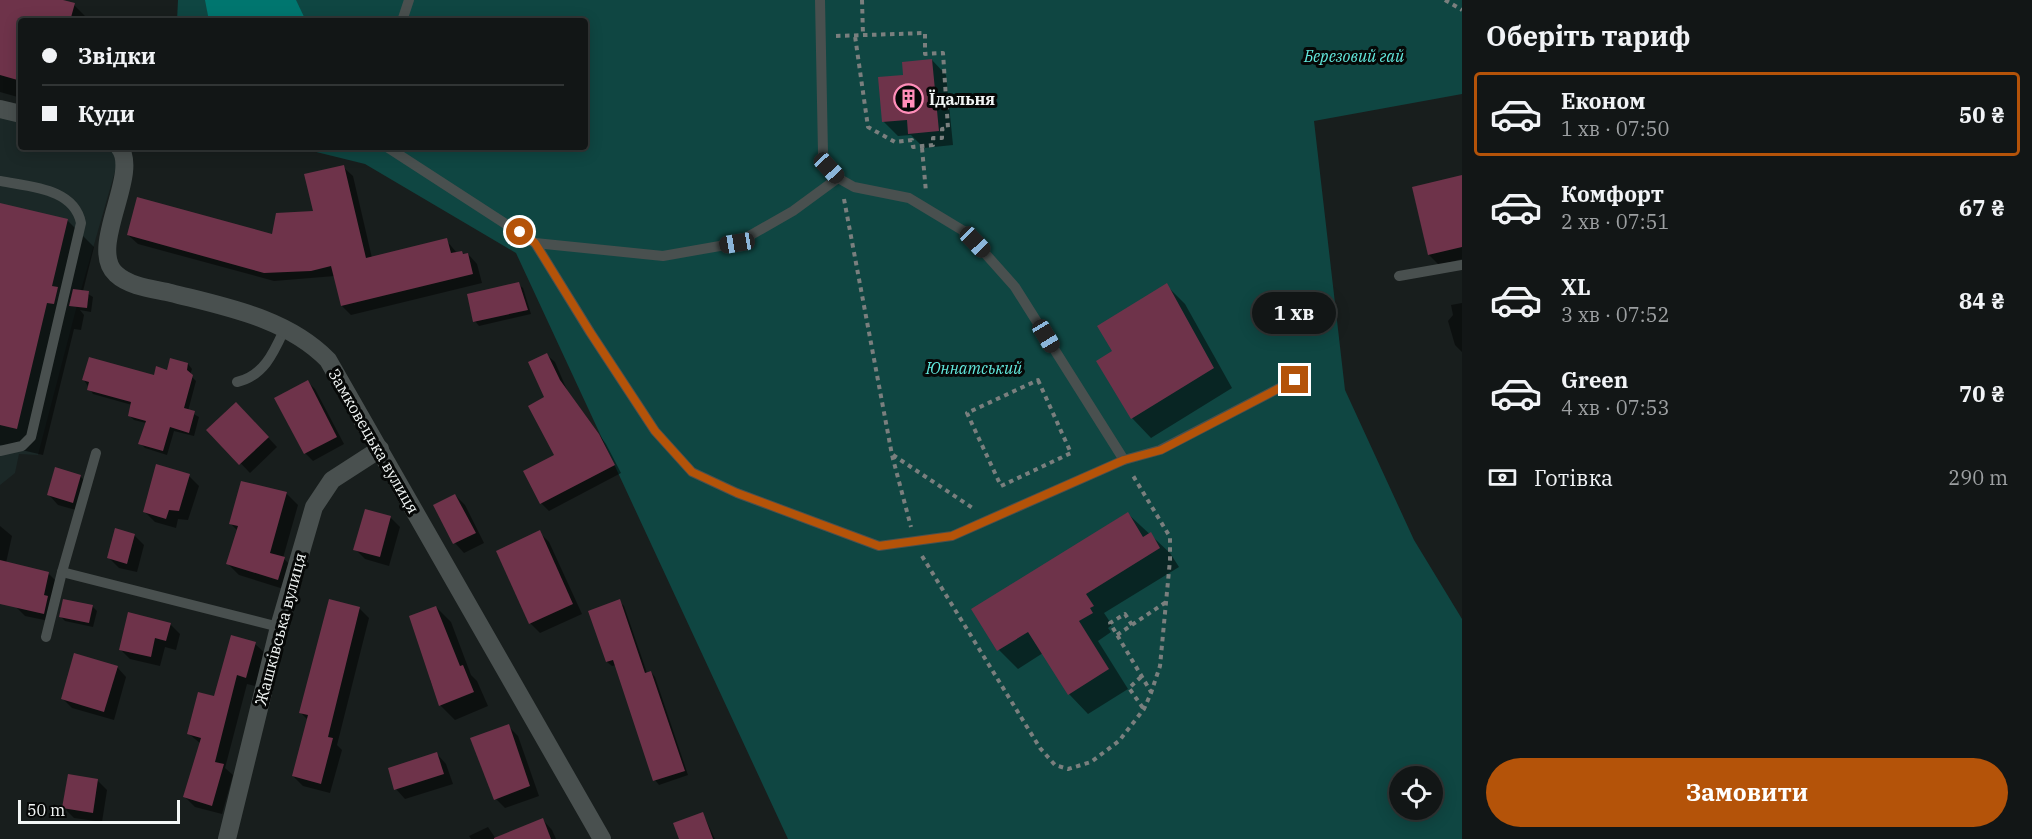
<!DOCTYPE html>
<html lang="uk">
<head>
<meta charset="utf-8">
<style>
	:root { --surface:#121616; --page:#1b1f1f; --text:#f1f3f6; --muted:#9c9fa1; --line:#313535; --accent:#b45309 }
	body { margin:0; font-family:"IBM Plex Serif",serif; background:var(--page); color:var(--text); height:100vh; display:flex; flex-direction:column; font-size:22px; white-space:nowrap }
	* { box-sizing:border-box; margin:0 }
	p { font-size:20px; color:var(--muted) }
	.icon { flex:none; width:33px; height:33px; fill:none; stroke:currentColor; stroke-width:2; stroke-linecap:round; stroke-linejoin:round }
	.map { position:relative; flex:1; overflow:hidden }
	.panel { display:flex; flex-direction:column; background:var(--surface); width:570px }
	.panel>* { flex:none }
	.guide { position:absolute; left:18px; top:18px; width:570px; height:132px; border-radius:6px; box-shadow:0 3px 15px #0003,0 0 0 2px var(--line); display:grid; align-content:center; height:132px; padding:0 24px; background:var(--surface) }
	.buttons { position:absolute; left:1389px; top:766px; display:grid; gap:12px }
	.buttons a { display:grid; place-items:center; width:54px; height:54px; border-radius:50%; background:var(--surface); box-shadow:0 3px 15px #0003,0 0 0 2px var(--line); font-size:30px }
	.scale { position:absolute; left:18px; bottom:15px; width:162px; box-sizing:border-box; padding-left:6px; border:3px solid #f1f5f4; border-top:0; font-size:16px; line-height:21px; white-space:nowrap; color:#f1f5f4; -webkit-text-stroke:4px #060807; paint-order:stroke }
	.end { position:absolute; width:27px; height:27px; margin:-14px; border:8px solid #b45309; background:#fff; box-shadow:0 0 0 3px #fff }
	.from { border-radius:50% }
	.bubble { position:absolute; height:42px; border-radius:21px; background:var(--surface); box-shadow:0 3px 15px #0003,0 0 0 2px var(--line); font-size:20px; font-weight:800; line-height:42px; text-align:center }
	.car { position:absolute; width:18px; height:36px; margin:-18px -9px; border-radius:8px; box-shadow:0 0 4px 2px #0007; background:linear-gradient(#222 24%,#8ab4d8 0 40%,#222 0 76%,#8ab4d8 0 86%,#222 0) }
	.guide b { display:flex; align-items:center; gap:21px; height:57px; font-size:22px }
	.guide b+b { border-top:2px solid var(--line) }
	.guide i { width:15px; height:15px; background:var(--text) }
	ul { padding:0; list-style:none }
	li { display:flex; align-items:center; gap:18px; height:84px; margin:0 12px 9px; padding:0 12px; border:3px solid transparent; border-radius:6px }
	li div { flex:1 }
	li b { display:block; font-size:22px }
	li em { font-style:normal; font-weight:800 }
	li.current { border-color:var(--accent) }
	li>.icon { width:54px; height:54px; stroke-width:1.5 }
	h2 { padding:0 24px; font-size:27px; line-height:72px }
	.pay { display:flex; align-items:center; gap:15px; height:66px; padding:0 24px; font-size:22px }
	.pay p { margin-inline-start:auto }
	.button { display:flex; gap:12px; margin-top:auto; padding:12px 24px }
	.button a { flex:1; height:69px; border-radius:36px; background:var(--accent); color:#fff; font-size:24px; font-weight:800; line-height:69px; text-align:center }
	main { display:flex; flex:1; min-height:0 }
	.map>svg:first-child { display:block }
	.built { fill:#1b2827 }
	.green { fill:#0f4642; fill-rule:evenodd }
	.water { fill:#00766f }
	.shadow { fill:#0007 }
	.building { fill:#6e334a }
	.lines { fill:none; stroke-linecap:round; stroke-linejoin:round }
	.path { stroke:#7a7f7e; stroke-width:4; stroke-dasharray:4.5 4.5; stroke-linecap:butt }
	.service { stroke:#49504f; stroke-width:10 }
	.minor { stroke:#49504f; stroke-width:18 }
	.route { stroke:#b45309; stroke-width:8 }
	.labels { text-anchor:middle; stroke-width:6; stroke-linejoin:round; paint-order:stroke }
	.park-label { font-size:16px; font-style:italic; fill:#62e8dd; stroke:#060807 }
	.poi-label { font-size:16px; font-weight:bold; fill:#f1f5f4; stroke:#060807; text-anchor:start }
	.street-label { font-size:16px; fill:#f1f5f4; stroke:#060807 }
</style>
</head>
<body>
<main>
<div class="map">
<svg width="1462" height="839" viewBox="0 0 1462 839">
	<rect width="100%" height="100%" fill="#181e1d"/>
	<path class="built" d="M0,113L21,119V147H114L118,161L81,290L38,455L19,454L15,473L0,485Z"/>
	<path class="green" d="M178,0H1462V94L1314,121L1345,390L1414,540L1462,619V839H788L516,253L365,164L296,147H585V21H177ZM1400,777H1432V810H1400Z"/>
	<path class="water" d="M205,0H296L306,21H209Z"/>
	<g class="shadow">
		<path d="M0,0H58L74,5L90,21H21V98L0,92Z"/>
		<path d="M932,60L946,75L953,145L924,148L911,135L898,136L883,121L904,76Z"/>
		<path d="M343,167L353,176L372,258L446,240L457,253L468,254L477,264L482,283L351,315L342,306L335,276L274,281L138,244L128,235L273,236L315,212Z"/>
		<path d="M1462,176V259L1439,265L1429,255L1413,188Z"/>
		<path d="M0,204L67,220L94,247L83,291L93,297L91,312L80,310L84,315L81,330L74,329L43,455L0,445Z"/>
		<path d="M518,284L523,288L531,314L479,326L475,321Z"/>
		<path d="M1166,285L1185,304L1232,388L1151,438L1132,418L1098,362L1114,352Z"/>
		<path d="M1462,303V352L1455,345L1448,321L1453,315L1451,305Z"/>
		<path d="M547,355L555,362L567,390L606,444L621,473L549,511L541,503L525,472L556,456Z"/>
		<path d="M188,364L192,369L190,375L196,381L188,411L199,417L194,436L174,431L167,455L145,448L140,443L146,423L134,420L129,415L132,405L93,394L84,380L155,377Z"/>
		<path d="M308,382L315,389L344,444L313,461L305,453Z"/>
		<path d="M246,414L277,447L250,473L209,430Z"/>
		<path d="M80,476L90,486L83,512L58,505L49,495Z"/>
		<path d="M189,476L199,486L188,520L178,519L176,528L155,522L145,512Z"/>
		<path d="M286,493L298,505L283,558L296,570L290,591L239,575L228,564L238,531L231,524Z"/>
		<path d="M455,495L465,505L484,543L464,553L455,543Z"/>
		<path d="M1127,513L1170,553L1179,567L1104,613L1112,625L1108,628L1111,632L1098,641L1128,689L1088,714L1069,694L1043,653L1018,669L999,650L973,610Z"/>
		<path d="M390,517L400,527L389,566L365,559L355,549Z"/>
		<path d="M0,526L12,536L4,572L0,571Z"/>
		<path d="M539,532L549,542L582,614L540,633L530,623Z"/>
		<path d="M134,535L144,545L137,572L119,568L109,558Z"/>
		<path d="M49,574L58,583L54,622L25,616L15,606Z"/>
		<path d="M619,601L624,606L647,673L651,672L655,677L688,775L659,785L655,780L616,665L612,666L607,662L590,612Z"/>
		<path d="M92,606L97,611L93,627L65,621L60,616Z"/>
		<path d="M436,607L451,622L471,675L477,681L488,706L455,720L440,705L430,680L433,678Z"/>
		<path d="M359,608L369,618L337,745L342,750L330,793L303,786L293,776L308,720L301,713Z"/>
		<path d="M170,624L180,634L176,650L165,647L160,666L130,659L120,649Z"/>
		<path d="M255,644L265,653L255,686L247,684L225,768L233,775L222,814L195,807L185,797L201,744L189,734Z"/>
		<path d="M117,667L126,677L114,720L72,708L62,698Z"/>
		<path d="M508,726L518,736L539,796L505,808L496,799Z"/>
		<path d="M437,754L446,764L453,784L405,799L396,789Z"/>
		<path d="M98,781L107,790L102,822L74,818L64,808Z"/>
		<path d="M703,814L715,839H681Z"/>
		<path d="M543,820L552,830L556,839H514Z"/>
		<path d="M488,827L496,839H471L469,836Z"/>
	</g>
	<g class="building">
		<path d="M0,0H63L75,3L70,21H21V81L0,75Z"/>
		<path d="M932,59L939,131L908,134L907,120L882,122L878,77L903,75L902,62Z"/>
		<path d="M344,165L366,258L447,238L451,253L462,251L463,254L468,253L473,274L341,306L331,266L311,271L264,273L127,235L137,197L272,234L276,213L313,211L304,174Z"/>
		<path d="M1462,175V247L1428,255L1412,187Z"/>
		<path d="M0,203L68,219L52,286L58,287L54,304L47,303L17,429L0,425Z"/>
		<path d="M519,282L528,310L473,322L467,294Z"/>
		<path d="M1167,283L1214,368L1131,419L1096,361L1112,351L1097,326Z"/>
		<path d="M73,289L89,291L87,308L69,306Z"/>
		<path d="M547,353L560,380L599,434L615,465L540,504L523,471L554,455L528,406L544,397L528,362Z"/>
		<path d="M89,357L154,375L156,366L167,370L170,358L188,363L187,370L193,375L184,408L195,411L189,433L170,427L163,451L138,444L146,421L128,416L131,402L87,390L89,382L82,380Z"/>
		<path d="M308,380L337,437L304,454L274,398Z"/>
		<path d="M236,402L269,437L239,465L206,430Z"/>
		<path d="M156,464L190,474L179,511L169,510L166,519L143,512Z"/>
		<path d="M55,467L81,475L73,503L47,495Z"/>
		<path d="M241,481L287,492L270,553L285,557L278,580L226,564L238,526L229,524Z"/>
		<path d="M455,494L476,533L453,544L433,505Z"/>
		<path d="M365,509L391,516L380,557L353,550Z"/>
		<path d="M1128,512L1143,537L1151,532L1160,548L1086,594L1094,606L1090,608L1093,613L1079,621L1109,669L1068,695L1028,632L997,651L971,609Z"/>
		<path d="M115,528L135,534L127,564L107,558Z"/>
		<path d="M540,530L573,604L529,624L496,551Z"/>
		<path d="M0,560L49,572L44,595L48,596L44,614L0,604Z"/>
		<path d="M63,599L93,605L89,623L59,617Z"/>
		<path d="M329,599L360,607L328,737L333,738L321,784L292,776L308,715L299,713Z"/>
		<path d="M620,599L645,673L651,671L685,771L653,781L613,660L606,662L588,611Z"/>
		<path d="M436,606L460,666L463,665L474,692L439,706L409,616Z"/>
		<path d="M128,612L171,623L166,641L155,638L151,657L119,650Z"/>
		<path d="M231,635L256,642L246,678L237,675L215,762L224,764L212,806L183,797L201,738L187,734L198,692L214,696Z"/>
		<path d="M74,653L118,666L104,712L61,699Z"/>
		<path d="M509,724L530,786L494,800L470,738Z"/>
		<path d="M437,752L444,774L394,790L388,768Z"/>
		<path d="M68,774L98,779L93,813L62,808Z"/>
		<path d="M703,812L713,839H679L673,823Z"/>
		<path d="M543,818L551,839H494V838Z"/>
	</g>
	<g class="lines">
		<g class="path">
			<path d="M862,0L863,35"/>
			<path d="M1445,0L1462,10"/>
			<path d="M836,36L925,33V54L943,53L948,128L942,129V138H933V145L913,147L912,140L895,142L868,127L855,36"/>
			<path d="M922,148L926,192"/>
			<path d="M844,199L892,455L911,527"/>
			<path d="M1038,380L1071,453L1001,486L967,413Z"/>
			<path d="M893,455L974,509"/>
			<path d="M922,556L1040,748L1055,765L1068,769L1091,762L1119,741L1144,709L1151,693L1160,666L1170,560V537L1132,474"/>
			<path d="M1132,625L1125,614L1110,623L1151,692"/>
			<path d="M1117,635L1166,602"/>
			<path d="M1141,677L1129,688L1143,708"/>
		</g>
		<g class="service">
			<path d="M820,0L823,153L829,168L838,178L854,187L909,198L967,233L1015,287L1124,460"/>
			<path d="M402,21L409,0"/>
			<path d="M387,147L535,243L590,332L655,431L692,472L737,493L879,546L952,536L1124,460L1160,450L1295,380"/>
			<path d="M0,181C30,187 74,188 81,223L31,437L22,446L0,451"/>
			<path d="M535,243L663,256L737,243L793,211L838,178"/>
			<path d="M1399,276L1462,265"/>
			<path d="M237,382C264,376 274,352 285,328"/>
			<path d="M62,572L279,627"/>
			<path d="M46,637L62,572L96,453"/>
		</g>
		<g class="minor">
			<path d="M0,109L21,114"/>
			<path d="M119,147C141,173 87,248 116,274C130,287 154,289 171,293C226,307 287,318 328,360L602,839"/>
			<path d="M227,839L279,627L314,507L332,480L380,449"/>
		</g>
	</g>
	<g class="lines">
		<path class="route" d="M520,232L535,243L590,332L655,431L692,472L737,493L879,546L952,536L1124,460L1161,450L1295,380"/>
	</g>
	<defs>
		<symbol id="building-ring" viewBox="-11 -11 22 22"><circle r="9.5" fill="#060807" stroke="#ff8eb9" stroke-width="1.5"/><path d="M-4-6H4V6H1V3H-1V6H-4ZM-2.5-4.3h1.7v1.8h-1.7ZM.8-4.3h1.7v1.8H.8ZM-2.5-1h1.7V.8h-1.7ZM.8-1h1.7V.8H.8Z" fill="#ff8eb9"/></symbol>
	</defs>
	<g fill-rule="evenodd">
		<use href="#building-ring" x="892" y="82" width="33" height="33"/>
	</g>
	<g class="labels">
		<g class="park-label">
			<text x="1354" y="62">Березовий гай</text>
			<text x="974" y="374">Юннатський</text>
		</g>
		<g class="poi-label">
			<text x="929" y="105">Їдальня</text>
		</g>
		<g class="street-label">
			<text transform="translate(374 441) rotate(60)" y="6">Замковецька вулиця</text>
			<text transform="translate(280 629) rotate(-75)" y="6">Жашківська вулиця</text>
		</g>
	</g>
</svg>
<div class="buttons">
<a><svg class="icon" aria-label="locate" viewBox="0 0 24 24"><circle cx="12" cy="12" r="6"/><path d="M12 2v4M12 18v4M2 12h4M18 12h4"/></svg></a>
</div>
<div class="scale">50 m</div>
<i class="end from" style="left:520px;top:232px"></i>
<i class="end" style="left:1295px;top:380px"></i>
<div class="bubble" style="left:1252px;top:292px;width:84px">1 хв</div>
<i class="car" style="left:829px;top:168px;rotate:137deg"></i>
<i class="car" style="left:975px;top:242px;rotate:136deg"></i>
<i class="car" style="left:737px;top:243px;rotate:261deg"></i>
<i class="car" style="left:1046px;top:336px;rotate:149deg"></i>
<div class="guide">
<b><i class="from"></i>Звідки</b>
<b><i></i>Куди</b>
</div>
</div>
<section class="panel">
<h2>Оберіть тариф</h2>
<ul>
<li class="current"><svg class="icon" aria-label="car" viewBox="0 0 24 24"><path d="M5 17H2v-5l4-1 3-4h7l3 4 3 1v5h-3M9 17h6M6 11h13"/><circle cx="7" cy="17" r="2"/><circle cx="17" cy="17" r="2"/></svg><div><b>Економ</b><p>1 хв · 07:50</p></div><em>50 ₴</em></li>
<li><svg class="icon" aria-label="car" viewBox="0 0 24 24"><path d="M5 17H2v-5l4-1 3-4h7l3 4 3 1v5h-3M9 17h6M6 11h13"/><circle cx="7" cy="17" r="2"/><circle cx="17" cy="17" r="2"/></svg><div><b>Комфорт</b><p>2 хв · 07:51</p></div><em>67 ₴</em></li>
<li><svg class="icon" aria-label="car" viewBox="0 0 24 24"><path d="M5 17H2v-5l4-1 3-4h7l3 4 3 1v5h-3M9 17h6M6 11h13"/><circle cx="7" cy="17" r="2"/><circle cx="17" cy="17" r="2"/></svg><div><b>XL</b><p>3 хв · 07:52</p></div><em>84 ₴</em></li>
<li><svg class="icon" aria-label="car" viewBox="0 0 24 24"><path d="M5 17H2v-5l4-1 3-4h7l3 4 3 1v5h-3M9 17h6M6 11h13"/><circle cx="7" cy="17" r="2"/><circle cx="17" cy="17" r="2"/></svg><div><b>Green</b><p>4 хв · 07:53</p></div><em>70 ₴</em></li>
</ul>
<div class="pay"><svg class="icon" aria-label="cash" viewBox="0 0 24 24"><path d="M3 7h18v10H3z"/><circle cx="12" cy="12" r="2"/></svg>Готівка<p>290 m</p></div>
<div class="button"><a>Замовити</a></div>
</section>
</main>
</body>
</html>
